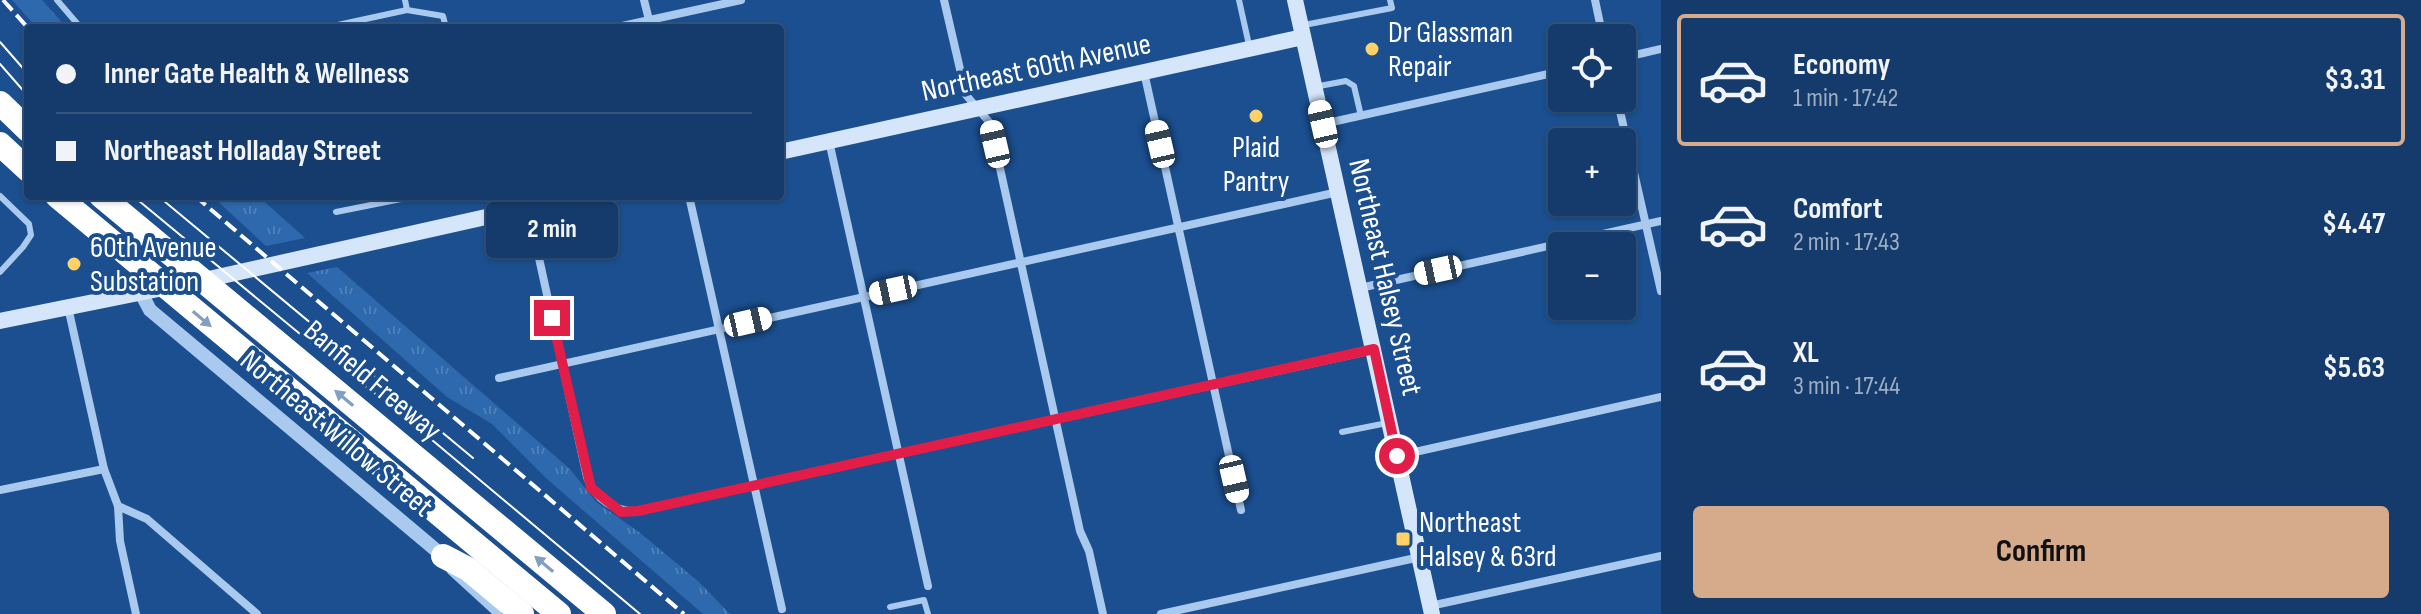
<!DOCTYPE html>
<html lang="en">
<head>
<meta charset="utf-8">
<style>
	:root { --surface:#143b6b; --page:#214673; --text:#f1f3f6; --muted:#9dadc1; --line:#33557e; --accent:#d6ab8b }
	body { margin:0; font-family:"Sofia Sans Condensed",sans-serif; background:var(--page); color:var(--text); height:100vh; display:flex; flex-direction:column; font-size:30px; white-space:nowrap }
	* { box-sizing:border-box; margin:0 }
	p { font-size:26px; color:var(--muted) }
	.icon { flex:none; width:44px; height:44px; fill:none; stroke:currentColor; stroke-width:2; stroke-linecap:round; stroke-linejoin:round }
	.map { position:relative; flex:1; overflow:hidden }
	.sheet { display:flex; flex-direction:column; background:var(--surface); width:760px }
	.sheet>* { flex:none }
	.top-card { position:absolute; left:24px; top:24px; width:760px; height:176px; border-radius:8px; box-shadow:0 2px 6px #0004,0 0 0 2px var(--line); display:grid; align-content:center; height:176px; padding:0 32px; background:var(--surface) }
	.tools { position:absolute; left:1548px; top:24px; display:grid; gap:16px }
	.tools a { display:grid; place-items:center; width:88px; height:88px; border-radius:8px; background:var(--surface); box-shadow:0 2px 6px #0004,0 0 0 2px var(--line); font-size:40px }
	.end { position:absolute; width:36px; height:36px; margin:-18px; border:10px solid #e11d48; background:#fff; box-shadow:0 0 0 4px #fff }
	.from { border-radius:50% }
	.bubble { position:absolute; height:56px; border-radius:8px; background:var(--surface); box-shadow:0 2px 6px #0004,0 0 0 2px var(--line); font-size:26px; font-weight:700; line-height:56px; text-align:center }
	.car { position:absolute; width:24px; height:48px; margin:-24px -12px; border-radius:10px; box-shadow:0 0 6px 2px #0007; background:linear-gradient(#fff 24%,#345 0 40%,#fff 0 76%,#345 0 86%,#fff 0) }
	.top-card b { display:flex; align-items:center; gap:28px; height:76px; font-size:30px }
	.top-card b+b { border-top:2px solid var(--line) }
	.top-card i { width:20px; height:20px; background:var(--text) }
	ul { padding:14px 0 0; list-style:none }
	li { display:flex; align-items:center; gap:24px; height:132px; margin:0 16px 12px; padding:0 16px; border:4px solid transparent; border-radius:8px }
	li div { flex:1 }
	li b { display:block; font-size:30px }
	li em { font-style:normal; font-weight:700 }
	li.on { border-color:var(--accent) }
	li>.icon { width:72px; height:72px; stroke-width:1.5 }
	.cta { display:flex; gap:16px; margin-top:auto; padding:16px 32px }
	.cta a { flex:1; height:92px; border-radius:8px; background:var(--accent); color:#111; font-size:32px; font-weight:700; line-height:92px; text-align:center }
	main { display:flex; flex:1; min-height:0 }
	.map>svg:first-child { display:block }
	.grass { fill:url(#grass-tufts) }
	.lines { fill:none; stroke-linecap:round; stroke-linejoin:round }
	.service { stroke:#a9c9ee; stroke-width:6 }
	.minor { stroke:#a9c9ee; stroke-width:8 }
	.tertiary { stroke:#a9c9ee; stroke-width:14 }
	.secondary { stroke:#d6e6fa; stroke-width:16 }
	.motorway { stroke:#fff; stroke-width:24 }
	.tram { stroke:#fff; stroke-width:2 }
	.rail { stroke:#fff; stroke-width:4; stroke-dasharray:14 6; stroke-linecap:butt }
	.oneway { fill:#829ec1 }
	.route { stroke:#e11d48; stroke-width:10 }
	.poi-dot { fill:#ffd166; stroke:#1b4f8f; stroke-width:3 }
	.labels { text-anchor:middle; stroke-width:8; stroke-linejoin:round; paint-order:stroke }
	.poi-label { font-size:30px; fill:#fff; stroke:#1b4f8f; text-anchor:start }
	.street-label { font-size:30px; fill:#fff; stroke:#1b4f8f }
</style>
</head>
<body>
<main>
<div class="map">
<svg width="1661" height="614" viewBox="0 0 1661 614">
	<defs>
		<pattern id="grass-tufts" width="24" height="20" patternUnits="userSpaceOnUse" patternTransform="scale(2)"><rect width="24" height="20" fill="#2e69ad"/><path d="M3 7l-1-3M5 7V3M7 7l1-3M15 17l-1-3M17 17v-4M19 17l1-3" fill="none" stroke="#4d80b9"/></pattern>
	</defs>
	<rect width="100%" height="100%" fill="#1b4f8f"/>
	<g class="grass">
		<path d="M12,0H42L67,28H37Z"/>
		<path d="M212,196H258L305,238L266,246Z"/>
		<path d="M337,267L570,469L596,502L639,532L699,582L730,614H703L547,479L492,424L447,397L307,273Z"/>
	</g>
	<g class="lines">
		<g class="service">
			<path d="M57,0L81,28"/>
			<path d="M405,0L407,10L443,16L446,28"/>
			<path d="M1239,0L1249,45"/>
			<path d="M1304,25L1392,8L1390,0"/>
			<path d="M324,28L407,10"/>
			<path d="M1314,87L1346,81L1354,86L1361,116"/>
			<path d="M0,196L29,224L31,235L23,247L0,272"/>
			<path d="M506,196L509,208"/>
			<path d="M336,212L416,196"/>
			<path d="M1342,432L1387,423"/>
			<path d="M890,607L924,600L928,614"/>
		</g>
		<g class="minor">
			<path d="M644,0L651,28"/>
			<path d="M944,0L966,95L990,123L1080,531L1089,551L1103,614"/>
			<path d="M1595,0L1603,38"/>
			<path d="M613,28L741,0"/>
			<path d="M1622,58L1661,49"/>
			<path d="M1144,72L1241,510"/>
			<path d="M1617,98L1661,291"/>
			<path d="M1323,124L1562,71"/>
			<path d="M829,141L928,586"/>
			<path d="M689,196L782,609"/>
			<path d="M528,208L587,477C595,500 615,512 638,511L1373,350"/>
			<path d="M1360,288L1661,221"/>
			<path d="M68,307L104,469L118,506L120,541L136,614"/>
			<path d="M499,378L1338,192"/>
			<path d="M1397,456L1661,397"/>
			<path d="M0,490L104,469"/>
			<path d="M118,506L147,519L257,614"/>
			<path d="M451,571L498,614"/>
			<path d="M1430,606L1661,556"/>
			<path d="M1161,614L1420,557"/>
		</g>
		<path class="tertiary" d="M141,293L150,310L443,556"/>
		<g class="secondary">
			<path d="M1295,0L1432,614"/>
			<path d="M780,152L1303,37"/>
			<path d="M0,321L213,278L580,196"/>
		</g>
		<g class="motorway">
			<path d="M0,103L28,130"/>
			<path d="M0,144L28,170"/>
			<path d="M57,196L559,614"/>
			<path d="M101,196L604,614"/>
			<path d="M443,556L468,569L522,614"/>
		</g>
		<g class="tram">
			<path d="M0,42L28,74"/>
			<path d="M0,64L28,96"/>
			<path d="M133,196L334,362L395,409L640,614"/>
			<path d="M158,196L473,458"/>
		</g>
		<g class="rail">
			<path d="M3,0L28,28"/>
			<path d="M195,196L684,614"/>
		</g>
	</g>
	<defs><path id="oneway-solid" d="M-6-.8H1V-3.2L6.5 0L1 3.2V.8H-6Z" transform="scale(2)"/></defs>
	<g class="oneway">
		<use href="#oneway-solid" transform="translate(202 319) rotate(40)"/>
		<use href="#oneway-solid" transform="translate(344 398) rotate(-140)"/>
		<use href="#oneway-solid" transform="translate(544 564) rotate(-140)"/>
	</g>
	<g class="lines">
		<path class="route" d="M552,318L591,488L621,512L638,511L1374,349L1397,456"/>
	</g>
	<g class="poi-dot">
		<circle cx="1372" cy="49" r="8"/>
		<circle cx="1256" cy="116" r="8"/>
		<circle cx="74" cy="264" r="8"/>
		<rect x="1395" y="531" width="16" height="16" rx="4"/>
	</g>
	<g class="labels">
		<g class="poi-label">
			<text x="1388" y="42">Dr Glassman<tspan x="1388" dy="34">Repair</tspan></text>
			<text x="1256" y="157" text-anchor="middle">Plaid<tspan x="1256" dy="34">Pantry</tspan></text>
			<text x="90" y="257">60th Avenue<tspan x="90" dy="34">Substation</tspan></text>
			<text x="1419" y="532">Northeast<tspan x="1419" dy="34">Halsey &amp; 63rd</tspan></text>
		</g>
		<g class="street-label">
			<text transform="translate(1036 67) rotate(-12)" y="10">Northeast 60th Avenue</text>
			<text transform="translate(1386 277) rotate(77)" y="10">Northeast Halsey Street</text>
			<text transform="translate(373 380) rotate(40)" y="10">Banfield Freeway</text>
			<text transform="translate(337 433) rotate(40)" y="10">Northeast Willow Street</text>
		</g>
	</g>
</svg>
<div class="tools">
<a><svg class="icon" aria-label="locate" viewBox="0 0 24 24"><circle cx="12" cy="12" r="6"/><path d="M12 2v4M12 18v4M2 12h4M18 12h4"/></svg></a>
<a>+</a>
<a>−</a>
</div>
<i class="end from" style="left:1397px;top:456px"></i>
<i class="end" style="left:552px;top:318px"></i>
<div class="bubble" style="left:486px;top:202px;width:132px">2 min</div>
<i class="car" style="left:1323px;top:124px;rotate:347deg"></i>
<i class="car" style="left:995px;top:144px;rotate:347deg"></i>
<i class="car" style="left:1160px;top:144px;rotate:347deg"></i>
<i class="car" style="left:1438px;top:270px;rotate:258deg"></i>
<i class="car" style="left:893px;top:290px;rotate:258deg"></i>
<i class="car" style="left:748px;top:322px;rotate:77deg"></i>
<i class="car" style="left:1234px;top:479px;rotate:167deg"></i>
<div class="top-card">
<b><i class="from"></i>Inner Gate Health &amp; Wellness</b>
<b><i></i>Northeast Holladay Street</b>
</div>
</div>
<section class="sheet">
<ul>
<li class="on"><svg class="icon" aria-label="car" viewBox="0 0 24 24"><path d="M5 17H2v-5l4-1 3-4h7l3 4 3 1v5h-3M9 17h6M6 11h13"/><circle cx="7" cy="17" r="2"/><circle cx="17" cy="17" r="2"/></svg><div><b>Economy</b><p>1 min · 17:42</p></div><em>$3.31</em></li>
<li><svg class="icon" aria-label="car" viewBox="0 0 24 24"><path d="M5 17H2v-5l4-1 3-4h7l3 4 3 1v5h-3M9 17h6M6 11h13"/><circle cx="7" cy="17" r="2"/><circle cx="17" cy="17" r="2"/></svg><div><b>Comfort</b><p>2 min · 17:43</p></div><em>$4.47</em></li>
<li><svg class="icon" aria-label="car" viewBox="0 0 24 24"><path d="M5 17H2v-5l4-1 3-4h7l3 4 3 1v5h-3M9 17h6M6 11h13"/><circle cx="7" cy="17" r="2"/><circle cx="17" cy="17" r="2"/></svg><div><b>XL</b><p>3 min · 17:44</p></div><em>$5.63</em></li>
</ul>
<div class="cta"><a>Confirm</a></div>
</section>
</main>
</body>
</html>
